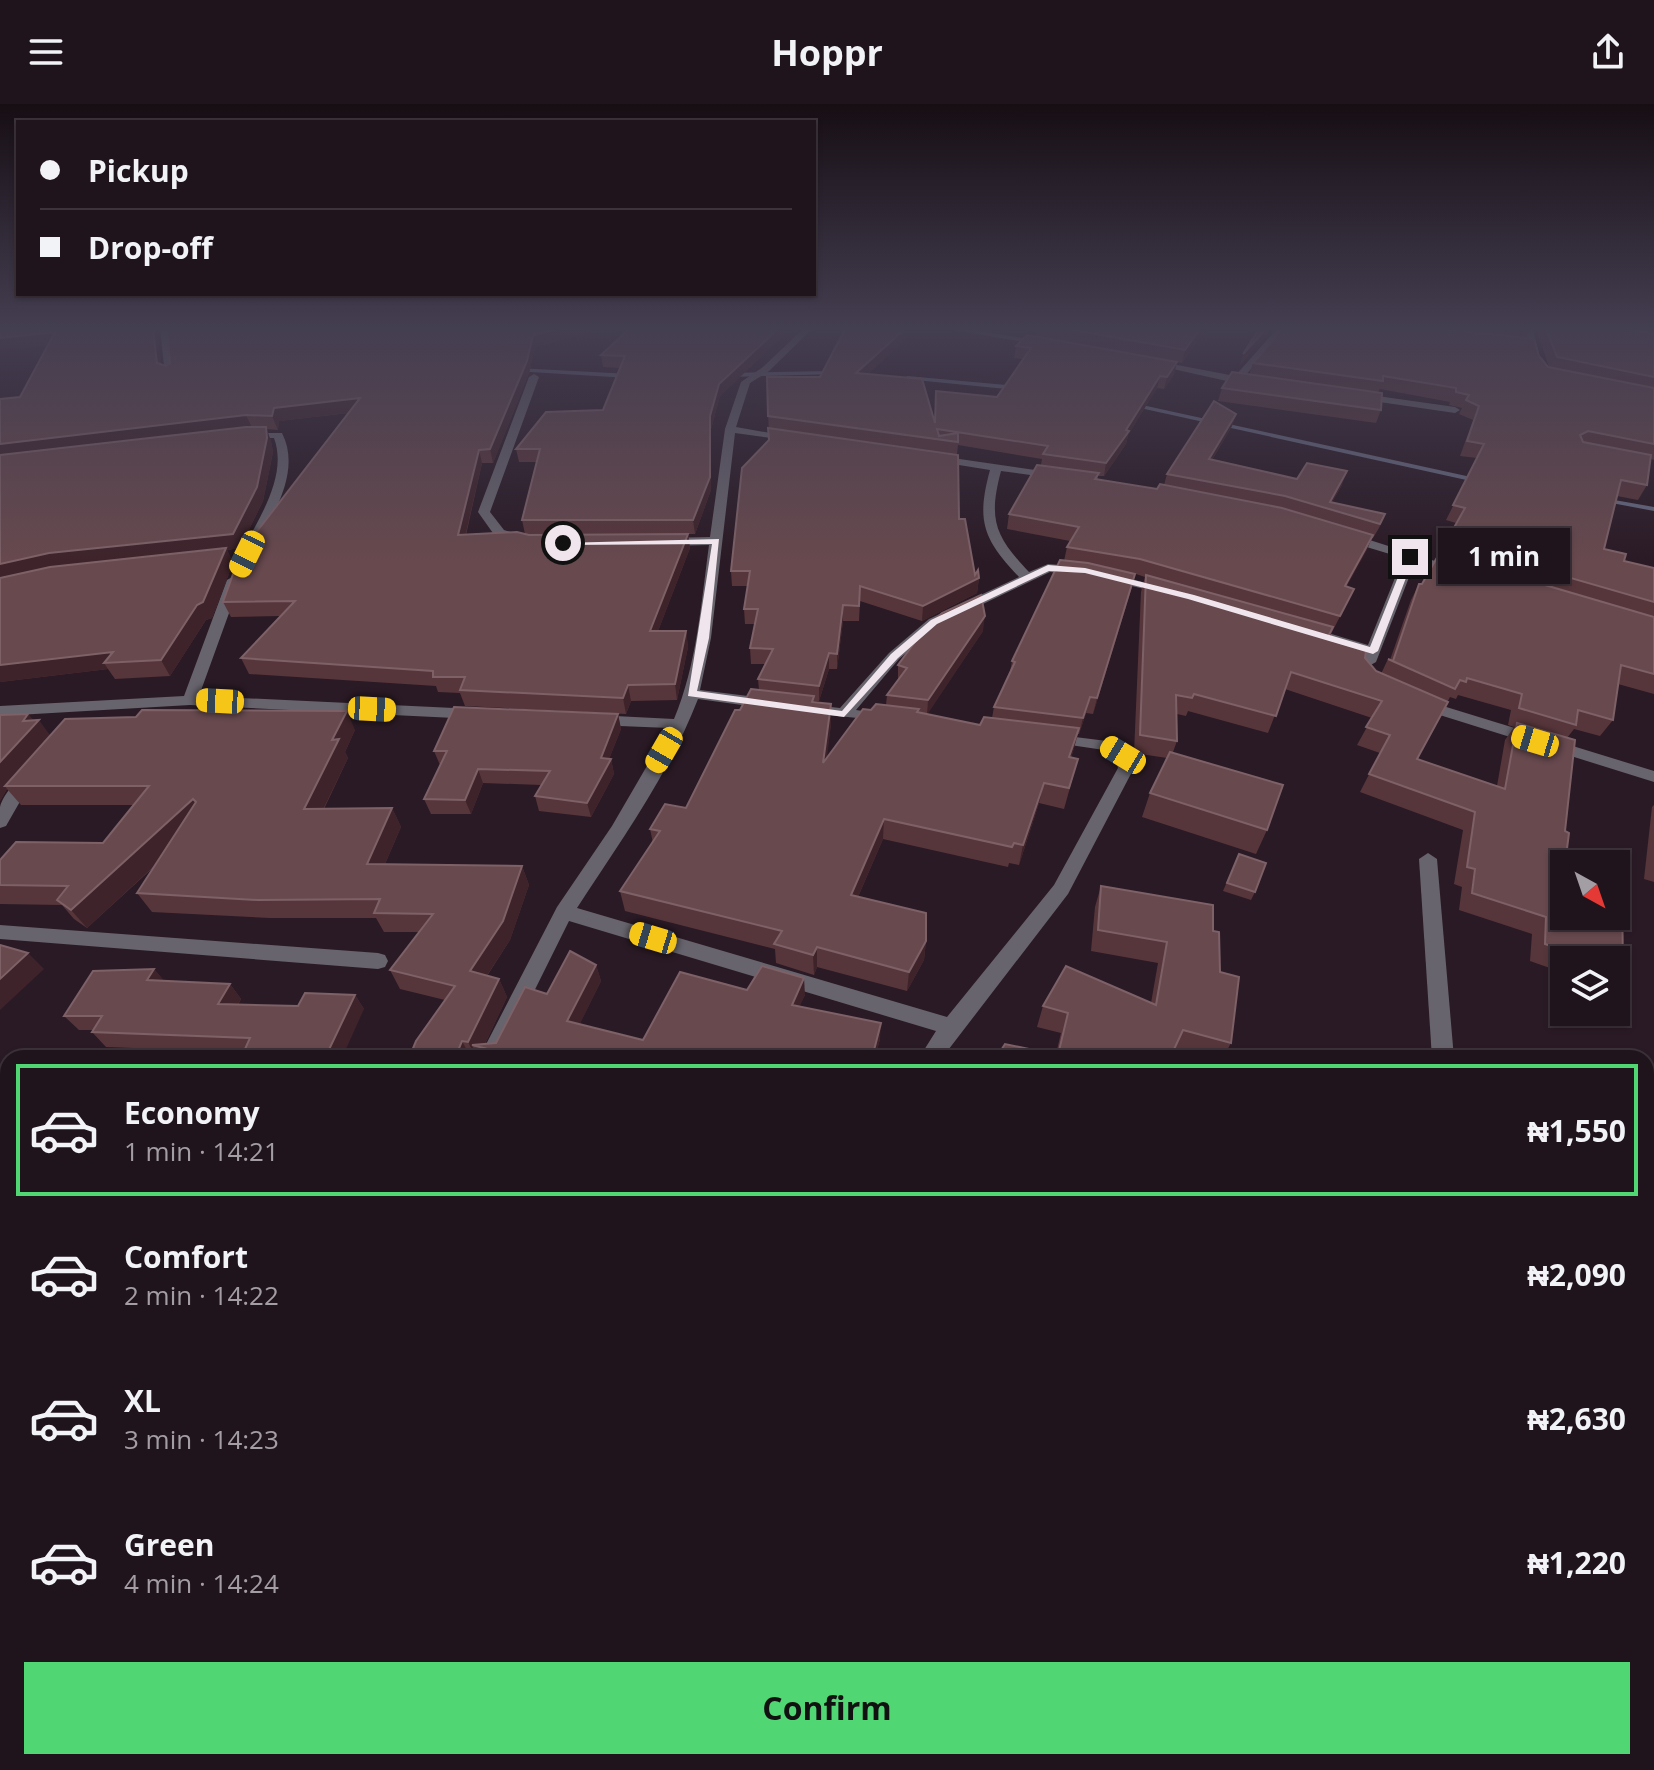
<!DOCTYPE html>
<html lang="en">
<head>
<meta charset="utf-8">
<style>
	:root { --surface:#20141c; --page:#2d2129; --text:#f1f3f6; --muted:#a29ea3; --line:#3d333b; --accent:#51d674 }
	body { margin:0; font-family:"Open Sans",sans-serif; background:var(--page); color:var(--text); height:100vh; display:flex; flex-direction:column; font-size:30px; white-space:nowrap }
	* { box-sizing:border-box; margin:0 }
	p { font-size:26px; color:var(--muted) }
	.icon { flex:none; width:44px; height:44px; fill:none; stroke:currentColor; stroke-width:2; stroke-linecap:round; stroke-linejoin:round }
	.map { position:relative; flex:1; overflow:hidden }
	.side { position:absolute; left:0px; top:946px; width:1654px; height:720px; display:flex; flex-direction:column; background:var(--surface); border-radius:24px 24px 0 0; box-shadow:0 2px 6px #0004,0 0 0 2px var(--line) }
	.side>* { flex:none }
	.top-card { position:absolute; left:16px; top:16px; width:800px; height:176px; border-radius:0px; box-shadow:0 2px 6px #0004,0 0 0 2px var(--line); display:grid; align-content:center; height:176px; padding:0 24px; background:var(--surface) }
	.needle { width:52px; rotate:140deg }
	.buttons { position:absolute; left:1550px; top:746px; display:grid; gap:16px }
	.buttons a { display:grid; place-items:center; width:80px; height:80px; border-radius:0px; background:var(--surface); box-shadow:0 2px 6px #0004,0 0 0 2px var(--line); font-size:40px }
	.end { position:absolute; width:36px; height:36px; margin:-18px; border:10px solid #f1e5ed; background:#111; box-shadow:0 0 0 4px #111 }
	.from { border-radius:50% }
	.bubble { position:absolute; height:56px; border-radius:0px; background:var(--surface); box-shadow:0 2px 6px #0004,0 0 0 2px var(--line); font-size:26px; font-weight:700; line-height:56px; text-align:center }
	.car { position:absolute; width:24px; height:48px; margin:-24px -12px; border-radius:10px; box-shadow:0 0 6px 2px #0007; background:linear-gradient(#f5c518 24%,#345 0 40%,#f5c518 0 76%,#345 0 86%,#f5c518 0) }
	.top-card b { display:flex; align-items:center; gap:28px; height:76px; font-size:30px }
	.top-card b+b { border-top:2px solid var(--line) }
	.top-card i { width:20px; height:20px; background:var(--text) }
	ul { padding:14px 0 0; list-style:none }
	li { display:flex; align-items:center; gap:24px; height:132px; margin:0 16px 12px; padding:0 8px; border:4px solid transparent; border-radius:0px }
	li div { flex:1 }
	li b { display:block; font-size:30px }
	li em { font-style:normal; font-weight:700 }
	li.selected { border-color:var(--accent) }
	li>.icon { width:72px; height:72px; stroke-width:1.5 }
	.button { display:flex; gap:16px; margin-top:auto; padding:16px 24px }
	.button a { flex:1; height:92px; border-radius:0px; background:var(--accent); color:#111; font-size:32px; font-weight:700; line-height:92px; text-align:center }
	header { display:flex; justify-content:space-between; align-items:center; height:104px; padding:0 24px; background:var(--surface); font-size:36px; font-weight:700 }
	.map>svg:first-child { display:block }
	.lines { fill:none; stroke-linecap:round; stroke-linejoin:round }
	.stream { fill:#676a80; fill-rule:evenodd }
	.minor { fill:#67646d; fill-rule:evenodd }
	.wall { fill:#57363b; fill-rule:evenodd }
	.shaded-wall { fill:#3e232a }
	.building { fill:#67494e; stroke:#7d6167; stroke-width:2 }
	.route { fill:#f1e5ed }
</style>
</head>
<body>
<header><svg class="icon" aria-label="menu" viewBox="0 0 24 24"><path d="M4 6h16M4 12h16M4 18h16"/></svg>Hoppr<svg class="icon" aria-label="share" viewBox="0 0 24 24"><path d="M12 15V3M7 8l5-5 5 5M5 13v7h14v-7"/></svg></header>
<div class="map">
<svg width="1654" height="1666" viewBox="0 0 1654 1666">
	<rect width="100%" height="100%" fill="#2a1a25"/>
	<g class="lines">
		<g class="stream">
			<path d="M516,264L630,270L633,272L630,274L514,267Z"/>
			<path d="M834,267L836,270L727,273L724,271L727,269Z"/>
			<path d="M907,272L1017,282L1020,284L1017,286L905,275Z"/>
			<path d="M1133,299L1480,375L1483,377L1480,379L1131,302Z"/>
			<path d="M1603,394L1654,403V407L1601,397V395Z"/>
		</g>
		<g class="minor">
			<path d="M160,225H168L173,272L165,270Z"/>
			<path d="M803,225H812L769,267L750,279L736,323L798,334L793,337L735,329L711,534L700,586L771,595L779,600L771,605L698,595C669,670 620,738 577,804L947,913L1054,781L1118,664L1115,653L1104,646L1043,637V629L1115,638L1129,647L1134,664L1068,790L942,954H919L936,927L569,817L501,954H479L557,803L612,722L669,624L595,621L587,616L595,611L674,615C697,560 701,500 709,441L664,442L658,438L664,434L710,433L725,325L741,278L763,263Z"/>
			<path d="M948,225H969L1053,239L1048,242Z"/>
			<path d="M1277,225H1286L1244,273L1256,276V280L1236,279L1146,259L1151,256L1235,272Z"/>
			<path d="M1525,225H1533L1542,263L1534,261Z"/>
			<path d="M534,270L539,273L490,408L504,426L528,434L530,437L524,441L495,432L478,408L529,273Z"/>
			<path d="M1356,289L1455,303L1460,306L1455,309L1352,294V290Z"/>
			<path d="M239,329H282C302,368 272,412 254,447L248,451L242,447C259,414 288,372 274,334H243L238,331Z"/>
			<path d="M932,351L1063,370L1065,372L1059,375L1001,367C988,416 995,432 1029,468L1048,460L1085,463L1177,487L1170,491L1085,471L1050,468L939,521L899,555L856,606L888,611V617L797,608V602L803,600L840,604L889,549L929,515L1019,473C983,435 976,417 990,366L928,356V352Z"/>
			<path d="M1340,429H1348L1466,467L1459,471L1415,458L1376,558L1369,562L1362,558L1365,549L1298,526L1305,522L1368,541L1403,454L1340,435Z"/>
			<path d="M234,472L241,476L199,592L475,605L483,610L475,615L190,601L0,612V602L184,592L227,476Z"/>
			<path d="M1417,594L1654,667V678L1411,602V596Z"/>
			<path d="M32,667L41,672L22,694L6,722L0,724C0,718 0,709 0,703C3,690 20,671 32,667Z"/>
			<path d="M1428,749L1437,755L1454,954H1432L1419,755Z"/>
			<path d="M0,821L378,849L385,851L388,857L385,863L378,865L0,835Z"/>
			<path d="M0,1356L8,1358V1388L0,1386Z"/>
			<path d="M135,1658H171L168,1666H132Z"/>
			<path d="M596,1658H637L641,1666H600Z"/>
			<path d="M1252,1658H1289L1285,1666H1248Z"/>
		</g>
	</g>
	<g class="wall">
		<path d="M0,225H158H157L161,261L166,262L170,259L167,225H604L535,243L529,269L493,359H482L466,431H529L645,430H525L522,416L537,358H519L516,345L603,306L620,264L603,263L601,251L629,225H790L720,292L711,325V386L695,430H688L690,444L658,527H686L688,543L677,596L631,597L626,610L465,602L460,589L438,588L436,582L249,570L241,554L280,512L231,513L223,498L349,309L279,317L278,326L266,325L271,337L273,348L263,397L240,444L227,446L233,459L212,514L206,516L170,572L115,575L108,565L0,578L20,293L47,242Z"/>
		<path d="M845,225H906L905,236L868,270L935,317L936,287L997,293L1023,255L1014,254L1016,242L1163,256L1036,232L1037,225H1206L1182,259L1177,258L1174,270L1164,285L1157,284L1128,331L1126,340L1104,372H1098V375L1157,385L1164,381L1167,370L1236,310L1232,322L1212,356L1297,375L1342,381L1332,398L1385,410L1379,424L1373,434H1372L1346,483L1354,485L1328,536L1365,554L1376,567L1381,570L1388,555L1390,556L1411,496L1419,480H1422L1456,419L1446,416L1477,354L1460,352L1473,316L1459,310L1462,304L1449,301L1450,298L1380,285L1378,288L1381,306L1376,319L1218,297L1222,284L1249,271L1253,259L1282,225H1530L1525,234L1549,263L1536,225H1654V356L1651,355L1647,381L1638,396L1617,392L1604,445L1624,457L1654,464V590L1618,580L1613,616L1600,632L1574,625L1567,634L1564,760L1623,865L1616,872V856H1564V869L1530,857L1532,830L1459,806L1462,783L1454,780L1463,726L1360,688L1380,649L1357,641L1372,614L1285,585L1268,629L1188,607L1186,612L1177,610V637L1173,648L1267,726L1256,750L1142,713L1150,689L1167,654L1134,649L1141,488L1145,473L1136,470L1132,469L1135,470L1131,486L1093,610L1086,609L1079,630H1078L1071,654L1078,655L1064,705L1039,699L1019,761L1009,759L1008,763L883,735L858,793L926,837L924,856L907,887L817,863L814,871L776,859L775,845L625,807L620,787L653,739L650,725L686,704L740,606L759,586L758,575L765,560H751L750,544L755,520H745L744,505L748,482H732L731,467L769,336L767,273H820ZM958,341L1042,355L1041,361L1009,410L1007,425L1070,437L1067,443L1064,457L1012,557L1010,568L994,603L992,614L980,621L927,610L983,527L898,561V576L887,591L886,601L871,606L826,655L831,620V600L814,598V597H819L829,565H837L843,517H859L860,497L922,517L977,489L979,474L975,471L959,415L957,350ZM1458,591L1511,606L1508,621L1514,623L1505,636L1497,682L1417,655L1450,593L1456,595Z"/>
		<path d="M28,610L33,616L50,631L355,626L345,648L348,654L324,705L392,704L401,723L385,760L522,762L529,781L510,836L487,872L499,875L507,893L485,940L496,939L547,890L596,861L601,877L579,921L643,936L747,886L805,891L799,902L880,935L875,954H409L445,896L400,885L390,866L419,828H384L376,814H270L152,808L137,789L156,761L87,824L74,815L62,801L0,800V756L103,739L134,701H21L7,685L0,697V611Z"/>
		<path d="M618,610L621,625L609,655H611L614,670L591,713L539,707L535,692L541,681L483,679L471,710H431L424,695L440,661L434,647Z"/>
		<path d="M1654,701V778L1644,775L1652,703Z"/>
		<path d="M1239,750L1255,788L1251,796L1223,787Z"/>
		<path d="M1101,782L1213,827L1231,939L1223,954H1202L1174,946L1056,950L1061,929L1037,923L1043,902L1151,899L1158,859L1091,847L1095,803Z"/>
		<path d="M154,865L164,877L230,880L241,895L238,901L298,902L355,891L364,905L244,948L106,943L92,928L93,926H79L64,912Z"/>
		<path d="M1556,1658H1631L1630,1666H1566Z"/>
	</g>
	<g class="shaded-wall">
		<path d="M153,225H158H157L163,272L157,259Z"/>
		<path d="M557,225H604L535,243L529,269L493,359L490,345L533,231Z"/>
		<path d="M778,225H790L720,292L711,325V386L695,430L693,416L710,312L719,280Z"/>
		<path d="M905,225V236L856,281V269Z"/>
		<path d="M1200,225H1206L1182,259L1185,246Z"/>
		<path d="M1266,225H1273L1239,263L1243,250Z"/>
		<path d="M55,228L61,240L0,247V234Z"/>
		<path d="M1177,258L1174,270L1164,285L1167,273Z"/>
		<path d="M1160,272L1157,284L1128,331L1126,340L1104,372L1106,359Z"/>
		<path d="M360,294L365,307L279,317L278,326L272,312L274,304Z"/>
		<path d="M1236,310L1232,322L1205,368L1209,355Z"/>
		<path d="M246,311L252,324L0,355V340Z"/>
		<path d="M266,323L271,337L273,348L263,397L240,444L227,446L233,459L212,514L206,516L170,572L161,556L0,478V460Z"/>
		<path d="M479,346L482,359L462,446L458,431Z"/>
		<path d="M1347,367L1342,381L1328,405L1330,398Z"/>
		<path d="M688,430L690,444L652,543L650,527Z"/>
		<path d="M1373,431L1367,446L1338,498L1345,482Z"/>
		<path d="M1135,470L1131,486L1093,610L1097,594Z"/>
		<path d="M979,474L977,489L922,517L923,502Z"/>
		<path d="M843,501V517L837,565V550Z"/>
		<path d="M985,512L983,527L927,611L928,596Z"/>
		<path d="M686,527L688,543L677,596L675,580Z"/>
		<path d="M113,548L104,559L108,565L0,578V561Z"/>
		<path d="M829,549V565L819,597V582Z"/>
		<path d="M628,581L631,597L626,610L623,594Z"/>
		<path d="M1090,593L1086,609L1079,630L1083,614Z"/>
		<path d="M831,600V620L824,679L823,659Z"/>
		<path d="M347,607L355,626L345,648L348,654L314,724L304,705L332,636Z"/>
		<path d="M28,610L36,619L39,616L52,634L5,682L7,685L0,697V658L23,617Z"/>
		<path d="M618,610L621,625L604,668L611,655L614,670L591,713L587,699L601,654Z"/>
		<path d="M1079,624L1074,644L1064,674L1069,653Z"/>
		<path d="M478,665L483,679L471,710L465,696Z"/>
		<path d="M1044,679L1039,699L1019,761L1023,741Z"/>
		<path d="M193,695L206,714L87,824L71,806Z"/>
		<path d="M392,704L401,723L377,778L367,760Z"/>
		<path d="M884,715L883,735L850,811L851,791Z"/>
		<path d="M522,762L529,781L510,836L478,885L470,867Z"/>
		<path d="M926,837L924,856L907,887L909,868Z"/>
		<path d="M817,843V863L814,871L813,851Z"/>
		<path d="M28,849L44,865L0,906V875Z"/>
		<path d="M596,861L601,877L573,934L567,917Z"/>
		<path d="M154,865L167,880L147,876Z"/>
		<path d="M804,874L805,891L793,917L792,901Z"/>
		<path d="M499,875L507,893L483,944L472,941L478,953L476,954L468,938Z"/>
		<path d="M230,880L241,895L229,915L218,900Z"/>
		<path d="M355,891L364,905L342,954H325Z"/>
		<path d="M881,919L880,935L875,954H872Z"/>
		<path d="M462,937L471,954H455Z"/>
		<path d="M0,1034L8,1040V1057L0,1051Z"/>
		<path d="M0,1476L8,1481V1493L0,1489Z"/>
		<path d="M8,1641V1658H37L32,1666H0V1652Z"/>
		<path d="M376,1658H394L393,1661L407,1666H386L374,1662Z"/>
	</g>
	<g class="building">
		<path d="M0,225H153L157,259L166,262L170,259L167,225H557L533,231L527,257L490,345L479,346L458,431L517,428L529,431L688,430L650,527H686L675,580L628,581L623,594L460,586L465,573H433V567L241,554L295,497L223,498L236,462L248,439L360,294L274,304L272,312L246,311L0,340V295L20,293L55,228L0,234Z"/>
		<path d="M629,225H778L719,280L710,312V373L693,416H522L540,345H516L546,308L603,306L625,252L601,251Z"/>
		<path d="M845,225H905L856,269L922,275L935,319L936,287L997,293L1031,244L1016,242L1027,231L1177,258L1167,273L1160,272L1126,326L1129,327L1106,359L1043,350L1048,342L937,325L939,332L958,329V338L768,312L767,273H820Z"/>
		<path d="M1068,225H1200L1185,246Z"/>
		<path d="M1259,225H1266L1243,250Z"/>
		<path d="M1282,225H1445L1534,235L1539,252L1548,263L1654,284V340L1588,327L1580,331L1583,338L1651,351L1647,381L1621,376L1604,445L1626,450L1624,457L1654,464V498L1446,438L1465,404L1453,401L1484,340L1467,337L1479,302L1466,296L1469,291L1456,288V284L1383,272V277L1253,259Z"/>
		<path d="M1546,225H1625L1654,229V273L1557,253Z"/>
		<path d="M1232,268L1382,289L1381,306L1222,284Z"/>
		<path d="M1214,297L1236,310L1209,355L1297,375L1307,359L1347,367L1330,398L1385,410L1380,420L1285,392L1167,370Z"/>
		<path d="M246,323H266L267,334L257,383L233,430L49,449L0,460V351Z"/>
		<path d="M768,324L958,351L959,415H965L975,471L978,466L979,474L923,502L860,482L859,502L843,501L837,550L829,549L819,582L758,575L773,545L750,544L758,505H744L750,467H731L742,364L769,336Z"/>
		<path d="M1037,361L1099,369L1095,375L1157,385L1160,380L1282,404L1373,431L1345,482L1354,485L1340,512L1140,455L1067,443L1079,423L1009,410Z"/>
		<path d="M226,444L203,498L197,501L161,556L104,559L113,548L0,561V474L50,463Z"/>
		<path d="M1439,450L1654,513V570L1621,561L1613,616L1578,606L1576,621L1519,604L1522,590L1467,574L1466,578L1460,576L1455,585L1388,555L1393,557L1419,480H1422Z"/>
		<path d="M1060,456L1088,459L1135,470L1097,594L1090,593L1083,614L994,603L1015,558L1012,557Z"/>
		<path d="M1146,471L1333,523L1327,535L1366,547L1365,554L1376,567L1448,598L1417,655L1505,685L1517,619L1575,636L1565,727L1569,729L1565,760H1564V812H1616V782L1622,784L1623,865L1616,863V856H1594L1545,840L1546,813L1472,789L1475,765L1467,763L1475,708L1369,670L1390,631L1366,623L1382,597L1291,568L1276,612L1194,590L1192,594L1176,591L1177,637L1140,631Z"/>
		<path d="M981,491L985,512L928,596L887,591L907,564L898,561L926,523L942,509Z"/>
		<path d="M751,585L814,592L812,598L831,600L823,659L863,605L871,606L876,600L919,605L917,608L980,621L984,613L1079,624L1069,653L1078,655L1069,684L1044,679L1023,741L1014,739L1012,743L884,715L851,791L926,809V837L909,868L817,843L813,851L774,840L782,827L620,787L660,727L650,725L665,700L686,704L735,606H740Z"/>
		<path d="M454,603L618,610L601,654L611,655L587,699L535,692L550,667L478,665L465,696L424,695L447,647H434Z"/>
		<path d="M142,606L347,607L332,636L339,635L304,705L392,704L367,760L522,762L503,817L470,867L499,875L468,938L462,937L455,954H409L416,937L455,882L390,866L433,810L374,809L380,795L258,796L137,789L196,698L193,695L71,806L57,796L68,782L0,781V756L16,738L103,739L149,682H5L65,615L136,613Z"/>
		<path d="M28,610L23,617L39,616L0,658V611Z"/>
		<path d="M1170,648L1283,681L1267,726L1150,689Z"/>
		<path d="M1239,750L1266,759L1255,788L1227,779Z"/>
		<path d="M1101,782L1213,801V827L1219,828L1220,868L1239,873L1231,939L1183,926L1170,954H996L1005,940L1058,951L1068,909L1043,902L1066,862L1156,901L1167,838L1098,826Z"/>
		<path d="M0,841L28,849L0,875Z"/>
		<path d="M570,847L596,861L567,917L643,936L680,868L747,886L762,862L804,874L792,901L881,919L872,954H523L472,941L496,939L525,883L547,890Z"/>
		<path d="M154,865L147,876L230,880L218,900L298,902L305,889L355,891L325,954H241L250,934L92,928L102,912H64L93,867Z"/>
		<path d="M0,1047L8,1049V1228L0,1224Z"/>
		<path d="M1646,1355L1654,1359V1557L1646,1593Z"/>
		<path d="M0,1489L8,1493V1641L0,1652Z"/>
		<path d="M272,1658H376L374,1662L386,1666H268Z"/>
		<path d="M758,1658H995L1001,1666H904L901,1661L898,1666H764Z"/>
		<path d="M1594,1658H1631L1630,1666H1604Z"/>
	</g>
	<linearGradient id="sky" x2="0" y2="1"><stop stop-color="#170e14"/><stop offset="0.49" stop-color="#443e51"/><stop offset="1" stop-color="#443e51" stop-opacity="0"/></linearGradient>
	<rect width="1654" height="458" fill="url(#sky)"/>
	<path class="route" d="M719,435L709,534L697,587L842,607L891,550L931,516L1048,461L1085,464L1194,491L1370,543L1406,453L1410,450L1414,453L1378,547L1373,550L1188,495L1085,469L1049,467L937,520L898,554L844,613L688,592L712,440L563,441L559,439Z"/>
</svg>
<div class="buttons">
<a><svg class="needle" viewBox="-14 -14 28 28"><path d="M0-13l5 13h-10z" fill="#e53935"/><path d="M0 13l5-13h-10z" fill="#a29ea3"/></svg></a>
<a><svg class="icon" aria-label="layers" viewBox="0 0 24 24"><path d="M12 4l9 5-9 5-9-5zM3 14l9 5 9-5"/></svg></a>
</div>
<i class="end from" style="left:563px;top:439px"></i>
<i class="end" style="left:1410px;top:453px"></i>
<div class="bubble" style="left:1438px;top:424px;width:132px">1 min</div>
<i class="car" style="left:247px;top:450px;rotate:206deg"></i>
<i class="car" style="left:220px;top:597px;rotate:273deg"></i>
<i class="car" style="left:372px;top:605px;rotate:93deg"></i>
<i class="car" style="left:1535px;top:637px;rotate:287deg"></i>
<i class="car" style="left:664px;top:646px;rotate:210deg"></i>
<i class="car" style="left:1123px;top:651px;rotate:301deg"></i>
<i class="car" style="left:653px;top:834px;rotate:287deg"></i>
<div class="top-card">
<b><i class="from"></i>Pickup</b>
<b><i></i>Drop-off</b>
</div>
<section class="side">
<ul>
<li class="selected"><svg class="icon" aria-label="car" viewBox="0 0 24 24"><path d="M5 17H2v-5l4-1 3-4h7l3 4 3 1v5h-3M9 17h6M6 11h13"/><circle cx="7" cy="17" r="2"/><circle cx="17" cy="17" r="2"/></svg><div><b>Economy</b><p>1 min · 14:21</p></div><em>₦1,550</em></li>
<li><svg class="icon" aria-label="car" viewBox="0 0 24 24"><path d="M5 17H2v-5l4-1 3-4h7l3 4 3 1v5h-3M9 17h6M6 11h13"/><circle cx="7" cy="17" r="2"/><circle cx="17" cy="17" r="2"/></svg><div><b>Comfort</b><p>2 min · 14:22</p></div><em>₦2,090</em></li>
<li><svg class="icon" aria-label="car" viewBox="0 0 24 24"><path d="M5 17H2v-5l4-1 3-4h7l3 4 3 1v5h-3M9 17h6M6 11h13"/><circle cx="7" cy="17" r="2"/><circle cx="17" cy="17" r="2"/></svg><div><b>XL</b><p>3 min · 14:23</p></div><em>₦2,630</em></li>
<li><svg class="icon" aria-label="car" viewBox="0 0 24 24"><path d="M5 17H2v-5l4-1 3-4h7l3 4 3 1v5h-3M9 17h6M6 11h13"/><circle cx="7" cy="17" r="2"/><circle cx="17" cy="17" r="2"/></svg><div><b>Green</b><p>4 min · 14:24</p></div><em>₦1,220</em></li>
</ul>
<div class="button"><a>Confirm</a></div>
</section>
</div>
</body>
</html>
